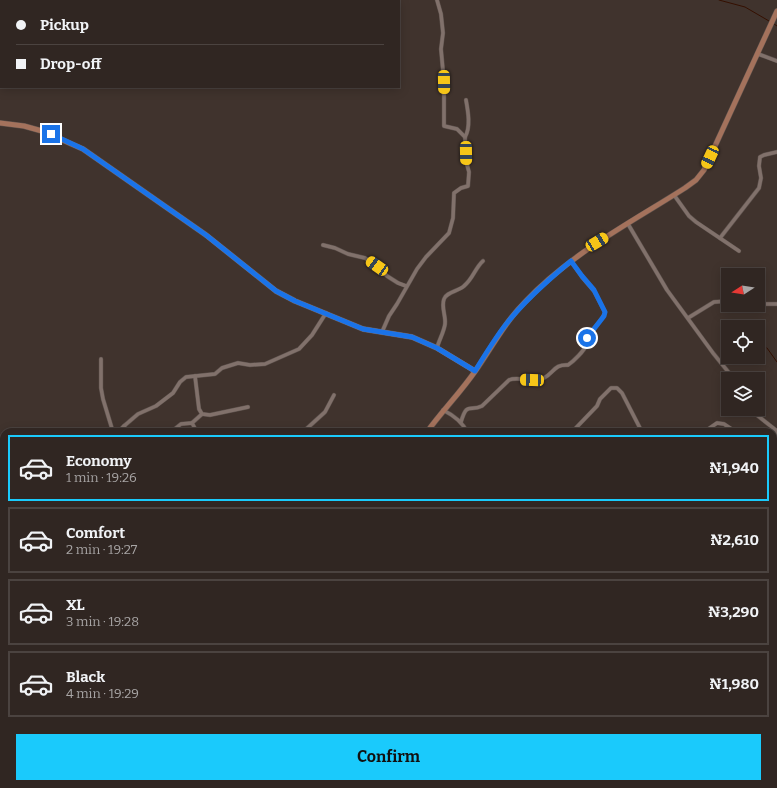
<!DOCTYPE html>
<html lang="en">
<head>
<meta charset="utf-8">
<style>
	:root { --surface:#302622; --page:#382e2a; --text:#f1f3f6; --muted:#a8a5a5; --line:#4b4340; --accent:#1acafc }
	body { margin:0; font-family:Bitter,serif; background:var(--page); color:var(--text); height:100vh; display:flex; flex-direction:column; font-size:15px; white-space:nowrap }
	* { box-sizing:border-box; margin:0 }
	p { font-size:13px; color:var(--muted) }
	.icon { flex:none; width:22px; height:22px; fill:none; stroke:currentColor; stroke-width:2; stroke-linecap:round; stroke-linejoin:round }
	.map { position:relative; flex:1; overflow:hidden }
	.drawer { position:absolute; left:0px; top:428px; width:777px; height:360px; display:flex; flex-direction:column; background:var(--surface); border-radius:12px 12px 0 0; box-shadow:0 2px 10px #0003,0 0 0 1px var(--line) }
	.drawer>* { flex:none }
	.top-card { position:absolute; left:0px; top:0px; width:400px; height:88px; box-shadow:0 2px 10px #0003,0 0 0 1px var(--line); display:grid; align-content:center; height:88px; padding:0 16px; background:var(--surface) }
	.needle { width:26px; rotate:258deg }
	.fabs { position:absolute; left:721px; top:268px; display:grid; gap:8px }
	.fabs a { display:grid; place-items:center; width:44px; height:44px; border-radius:0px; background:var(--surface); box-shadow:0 2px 10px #0003,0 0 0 1px var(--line); font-size:20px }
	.end { position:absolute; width:18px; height:18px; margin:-9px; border:5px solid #1a73e8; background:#fff; box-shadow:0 0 0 2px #fff }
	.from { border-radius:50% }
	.car { position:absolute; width:12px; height:24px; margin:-12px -6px; border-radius:5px; box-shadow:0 0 3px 1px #0007; background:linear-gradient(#f5c518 24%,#345 0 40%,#f5c518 0 76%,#345 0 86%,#f5c518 0) }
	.top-card b { display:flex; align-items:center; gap:14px; height:38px; font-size:15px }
	.top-card b+b { border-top:1px solid var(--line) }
	.top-card i { width:10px; height:10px; background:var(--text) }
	ul { padding:7px 0 0; list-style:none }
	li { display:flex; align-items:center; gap:12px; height:66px; margin:0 8px 6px; padding:0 8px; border:2px solid var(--line); border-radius:0px }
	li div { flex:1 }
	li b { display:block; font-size:15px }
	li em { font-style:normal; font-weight:700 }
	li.on { border-color:var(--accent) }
	li>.icon { width:36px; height:36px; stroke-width:1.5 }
	.cta { display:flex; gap:8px; margin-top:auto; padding:8px 16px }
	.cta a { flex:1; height:46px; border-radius:0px; background:var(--accent); color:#111; font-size:16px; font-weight:700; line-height:46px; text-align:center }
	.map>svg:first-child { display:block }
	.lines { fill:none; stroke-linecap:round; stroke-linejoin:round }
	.stream { stroke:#351000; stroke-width:1 }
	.street-casing { stroke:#5c514c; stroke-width:4.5 }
	.secondary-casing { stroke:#5c514c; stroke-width:6 }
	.street { stroke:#81716b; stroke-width:3.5 }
	.secondary { stroke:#a4725c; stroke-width:5 }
	.route { stroke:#1a73e8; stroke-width:5 }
</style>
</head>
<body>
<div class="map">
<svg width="777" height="788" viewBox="0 0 777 788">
	<rect width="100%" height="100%" fill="#40332d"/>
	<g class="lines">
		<g class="stream">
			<path d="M719,0L745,7L769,21"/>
			<path d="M774,24L777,26"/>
			<path d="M767,348L777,362"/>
			<path d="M773,780L777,781"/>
		</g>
		<defs>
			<g id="street">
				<path d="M335,1L336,0"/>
				<path d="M758,54L777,61"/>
				<path d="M465,137C471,127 468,111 466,100"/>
				<path d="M674,195L689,216L696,222L739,251"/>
				<path d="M628,224L667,290L713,353L734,379"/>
				<path d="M720,238L759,188L761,178L759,166L760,157L764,155L777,152"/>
				<path d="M323,245L335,248L348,254L365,258L377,266L387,276L398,283L406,286"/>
				<path d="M758,304H777"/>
				<path d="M688,318L714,302L728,301"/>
				<path d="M382,332L389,316L397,304L417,269L426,257L449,233L453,218L454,193L461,188L468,186L469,172L466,161L465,137L457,129L444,126V82L441,49L443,33L441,14L437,0"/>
				<path d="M437,348C439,340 444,332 445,324C446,316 441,307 444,299C446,292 459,291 464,286C473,279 475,268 483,261"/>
				<path d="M101,359V388L103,399L113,432"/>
				<path d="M195,376L199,409L202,414L210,415L248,407"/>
				<path d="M751,409L758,416L777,431"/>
				<path d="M443,410C453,415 462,421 467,432"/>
				<path d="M461,422C467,401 470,412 482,406L509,380C518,376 532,383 544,378C554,373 554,364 568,365C574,361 584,351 587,344C588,340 587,337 591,332C595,326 603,320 605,312L594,291L582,277L571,261"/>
				<path d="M192,423L202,414"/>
				<path d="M124,426L138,414L156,406L173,393L180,382L186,377L215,374L222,368L238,363L250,365L265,364L299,349L312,335L326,313"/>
				<path d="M118,432L124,426L127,432"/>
				<path d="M171,432L181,424L192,423L197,432"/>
				<path d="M303,432L325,412L334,395"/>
				<path d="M572,432L597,406L600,399L611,388H617L622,393L642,432"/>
				<path d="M704,432L717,423L724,424L736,432"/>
				<path d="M773,438L777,433"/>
				<path d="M0,440L4,439"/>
				<path d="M773,530L777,527"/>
				<path d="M70,784L71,788"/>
				<path d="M448,784L450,788"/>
				<path d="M615,788L616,787"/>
			</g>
			<g id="secondary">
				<path d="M0,123L24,126L42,131L83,149L206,235L276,291L295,301L363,329L412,337L437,348L475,371"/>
				<path d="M427,432C442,411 461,392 476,370C492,347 505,322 525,302C570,254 630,223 685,188L696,180L704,170L777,11"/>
				<path d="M160,788L166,784"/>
			</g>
		</defs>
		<use href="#street" class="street-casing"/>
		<use href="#secondary" class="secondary-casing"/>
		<use href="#street" class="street"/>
		<use href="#secondary" class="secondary"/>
	</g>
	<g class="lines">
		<path class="route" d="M51,134L83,149L206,235L276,291L295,301L363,329L412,337L437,348L475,371C485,355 495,338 507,323C526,299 548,280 571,261L582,276L594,290L605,312L604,316L587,338"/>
	</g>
</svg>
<div class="fabs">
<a><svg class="needle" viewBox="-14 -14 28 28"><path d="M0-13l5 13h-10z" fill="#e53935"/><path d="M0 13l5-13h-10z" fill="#a8a5a5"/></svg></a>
<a><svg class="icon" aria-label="locate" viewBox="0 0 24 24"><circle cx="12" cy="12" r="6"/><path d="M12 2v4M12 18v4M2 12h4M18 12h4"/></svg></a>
<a><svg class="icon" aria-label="layers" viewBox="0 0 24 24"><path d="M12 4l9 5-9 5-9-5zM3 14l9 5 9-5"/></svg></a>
</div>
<i class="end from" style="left:587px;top:338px"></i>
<i class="end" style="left:51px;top:134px"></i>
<i class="car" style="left:444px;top:82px;rotate:179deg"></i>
<i class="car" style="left:466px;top:153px;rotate:179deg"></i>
<i class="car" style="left:710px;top:157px;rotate:205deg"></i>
<i class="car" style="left:597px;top:242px;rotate:59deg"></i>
<i class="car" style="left:377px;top:266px;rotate:305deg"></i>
<i class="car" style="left:532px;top:380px;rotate:272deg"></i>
<div class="top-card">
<b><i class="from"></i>Pickup</b>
<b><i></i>Drop-off</b>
</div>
<section class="drawer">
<ul>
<li class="on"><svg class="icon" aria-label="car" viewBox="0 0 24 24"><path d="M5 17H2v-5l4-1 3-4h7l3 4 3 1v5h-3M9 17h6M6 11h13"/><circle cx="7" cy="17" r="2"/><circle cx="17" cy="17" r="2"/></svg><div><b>Economy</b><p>1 min · 19:26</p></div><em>₦1,940</em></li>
<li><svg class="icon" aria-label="car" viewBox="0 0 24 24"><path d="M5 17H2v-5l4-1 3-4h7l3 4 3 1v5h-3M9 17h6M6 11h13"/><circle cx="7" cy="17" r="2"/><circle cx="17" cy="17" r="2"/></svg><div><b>Comfort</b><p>2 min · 19:27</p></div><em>₦2,610</em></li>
<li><svg class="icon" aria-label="car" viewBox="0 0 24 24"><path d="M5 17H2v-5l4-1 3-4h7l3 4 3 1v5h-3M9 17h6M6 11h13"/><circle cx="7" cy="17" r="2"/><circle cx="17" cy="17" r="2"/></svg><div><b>XL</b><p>3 min · 19:28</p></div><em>₦3,290</em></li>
<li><svg class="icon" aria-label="car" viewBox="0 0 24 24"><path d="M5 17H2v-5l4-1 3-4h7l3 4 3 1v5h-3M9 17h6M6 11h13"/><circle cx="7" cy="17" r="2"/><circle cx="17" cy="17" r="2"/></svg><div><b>Black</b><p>4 min · 19:29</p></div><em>₦1,980</em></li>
</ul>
<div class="cta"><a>Confirm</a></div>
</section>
</div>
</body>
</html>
